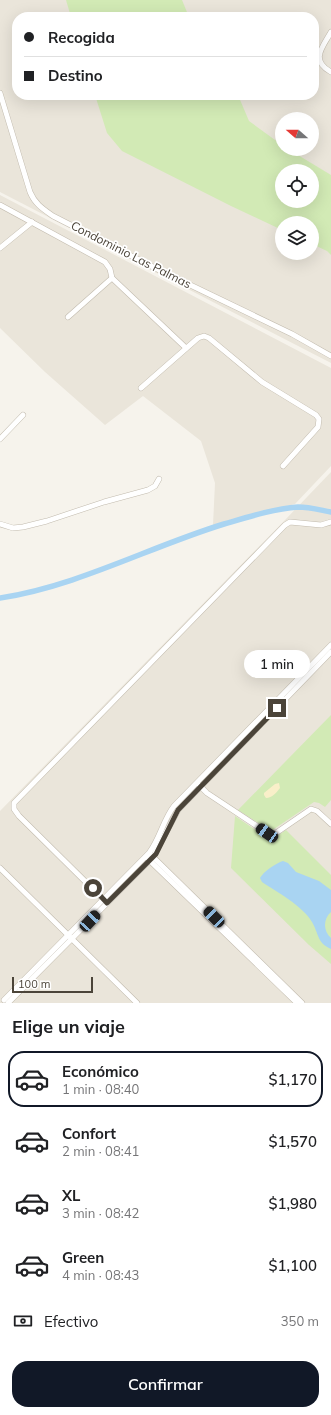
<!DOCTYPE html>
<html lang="es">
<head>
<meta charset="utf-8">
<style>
	:root { --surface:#fff; --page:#f6f6f6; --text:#202124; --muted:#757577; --line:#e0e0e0; --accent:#111827 }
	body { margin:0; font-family:Mulish,sans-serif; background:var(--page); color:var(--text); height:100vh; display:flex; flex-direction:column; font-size:15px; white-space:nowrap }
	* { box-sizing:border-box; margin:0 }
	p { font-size:13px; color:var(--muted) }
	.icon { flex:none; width:22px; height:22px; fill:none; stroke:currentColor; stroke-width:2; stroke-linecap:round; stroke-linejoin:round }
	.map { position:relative; height:1003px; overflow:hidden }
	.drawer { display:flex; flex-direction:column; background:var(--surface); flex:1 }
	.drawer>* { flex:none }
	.guide { position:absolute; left:12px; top:12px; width:307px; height:88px; border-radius:16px; box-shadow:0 4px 16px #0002; display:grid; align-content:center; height:88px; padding:0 12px; background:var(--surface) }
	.needle { width:26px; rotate:290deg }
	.buttons { position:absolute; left:275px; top:112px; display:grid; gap:8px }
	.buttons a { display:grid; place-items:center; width:44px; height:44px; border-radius:50%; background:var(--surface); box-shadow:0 4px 16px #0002; font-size:20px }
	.scale { position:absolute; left:12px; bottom:10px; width:81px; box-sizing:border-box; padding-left:4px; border:2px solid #4b4439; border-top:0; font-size:11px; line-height:14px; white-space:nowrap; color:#4b4439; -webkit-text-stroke:3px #fff; paint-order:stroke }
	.end { position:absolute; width:18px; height:18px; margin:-9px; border:5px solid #4b4439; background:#fff; box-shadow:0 0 0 2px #fff }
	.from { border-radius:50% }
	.bubble { position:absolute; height:28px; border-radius:14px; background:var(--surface); box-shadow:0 4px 16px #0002; font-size:13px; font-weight:600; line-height:28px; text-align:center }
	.car { position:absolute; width:12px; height:24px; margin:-12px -6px; border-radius:5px; box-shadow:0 0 3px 1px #0007; background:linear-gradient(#222 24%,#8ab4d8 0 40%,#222 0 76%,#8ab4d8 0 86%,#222 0) }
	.guide b { display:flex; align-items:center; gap:14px; height:38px; font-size:15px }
	.guide b+b { border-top:1px solid var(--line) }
	.guide i { width:10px; height:10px; background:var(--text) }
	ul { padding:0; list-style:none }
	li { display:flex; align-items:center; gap:12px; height:56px; margin:0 8px 6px; padding:0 4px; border:2px solid transparent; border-radius:16px }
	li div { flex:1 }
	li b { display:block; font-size:15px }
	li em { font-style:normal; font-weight:600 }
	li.active { border-color:var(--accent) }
	li>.icon { width:36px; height:36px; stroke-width:1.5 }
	h2 { padding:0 12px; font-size:18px; line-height:48px }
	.pay { display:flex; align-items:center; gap:10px; height:44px; padding:0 12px; font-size:15px }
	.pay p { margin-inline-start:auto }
	.button { display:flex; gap:8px; margin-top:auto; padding:8px 12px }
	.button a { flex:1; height:46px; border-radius:16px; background:var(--accent); color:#fff; font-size:16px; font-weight:600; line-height:46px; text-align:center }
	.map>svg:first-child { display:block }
	.residential { fill:#eae5da; fill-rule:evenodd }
	.green { fill:#d2eab5; fill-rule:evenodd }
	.sand { fill:#f9efc9 }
	.water { fill:#a9d4f2 }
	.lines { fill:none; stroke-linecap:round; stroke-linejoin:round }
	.canal { stroke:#a9d4f2; stroke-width:5.5 }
	.street-casing { stroke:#c2bbae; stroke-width:6 }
	.street { stroke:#fff; stroke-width:5 }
	.route { stroke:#4b4439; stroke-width:5 }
	.labels { text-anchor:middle; stroke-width:3.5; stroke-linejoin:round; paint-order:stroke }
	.street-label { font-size:12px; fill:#4b4439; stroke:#fff }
</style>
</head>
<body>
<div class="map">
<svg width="331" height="1003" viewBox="0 0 331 1003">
	<rect width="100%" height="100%" fill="#f6f3ec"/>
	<g class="residential">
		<path d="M0,0H331V363L0,192ZM17,17H314V95H17ZM282,119H312V149H282ZM282,171H312V201H282ZM282,223H312V253H282Z"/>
		<path d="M0,195L331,368V466L295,504L213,525L215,483L201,441L143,396L105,425L45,372L0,328Z"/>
		<path d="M331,472V1003H0V811L285,520Z"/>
	</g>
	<g class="green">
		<path d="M66,0H182L189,17H71Z"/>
		<path d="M95,95H238L249,121L282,145V149H288L331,175V255L327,251L312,244V223H282V230L231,206L122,151L107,133ZM282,171H312V201H282Z"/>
		<path d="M331,715V800L325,807L319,803L314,802L271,831L238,810Z"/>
		<path d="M235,816L269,839L274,838L286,830L331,875V964L309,945L231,868Z"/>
	</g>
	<path class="sand" d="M279,783L280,788C277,792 272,798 266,798L264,795V793L275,784Z"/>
	<path class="water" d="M283,861L288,863L296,872L319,881L331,890V912C323,919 323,931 331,938V949C317,943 319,934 312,922C303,906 277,892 262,882L260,878C263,872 276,863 283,861Z"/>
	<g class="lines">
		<path class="canal" d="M0,598C78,586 149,547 224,524C248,517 273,509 298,507C309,507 320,510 331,512"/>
		<defs>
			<g id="street">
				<path d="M331,32C322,48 310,60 331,72"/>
				<path d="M0,93L30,192C35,204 43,209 53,216L153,267L292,334L331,356"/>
				<path d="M0,205L105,262L110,269L112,278L186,348"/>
				<path d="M0,248L32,222"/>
				<path d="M68,317L112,278"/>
				<path d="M141,388L198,338L204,336L209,338L262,382L316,415L319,419L318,427L283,466"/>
				<path d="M0,439L23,415"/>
				<path d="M0,524L13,528L23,527L47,521L104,502L148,490L155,486L159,479"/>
				<path d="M199,785L207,793L269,834L273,835L276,833L311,809L317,811L331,824"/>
				<path d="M151,855L302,1003"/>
				<path d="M147,858L297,1003"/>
				<path d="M0,868L137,1003"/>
				<path d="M107,903L19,816L14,809V803L285,525L290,522L321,525L331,522"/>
				<path d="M4,1000L149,853C160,839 163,820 174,806L331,645"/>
				<path d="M8,1003L153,857L178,810L331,652"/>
			</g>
		</defs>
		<use href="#street" class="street-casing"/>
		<use href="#street" class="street"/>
	</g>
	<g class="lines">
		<path class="route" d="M93,888L107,903L156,854L178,810L277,708"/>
	</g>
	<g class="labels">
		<g class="street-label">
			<text transform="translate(131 255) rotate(27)" y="4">Condominio Las Palmas</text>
		</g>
	</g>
</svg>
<div class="buttons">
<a><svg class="needle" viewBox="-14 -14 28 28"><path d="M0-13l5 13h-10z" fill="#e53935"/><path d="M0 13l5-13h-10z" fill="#757577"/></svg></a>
<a><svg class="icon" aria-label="locate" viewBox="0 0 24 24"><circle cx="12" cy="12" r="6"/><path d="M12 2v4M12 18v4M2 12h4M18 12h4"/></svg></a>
<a><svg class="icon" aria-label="layers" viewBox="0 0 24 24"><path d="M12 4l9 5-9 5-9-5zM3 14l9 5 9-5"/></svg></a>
</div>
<div class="scale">100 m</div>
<i class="end from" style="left:93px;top:888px"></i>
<i class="end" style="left:277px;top:708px"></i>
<div class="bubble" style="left:244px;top:650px;width:66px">1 min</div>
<i class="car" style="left:267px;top:833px;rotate:304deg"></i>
<i class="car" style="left:214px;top:917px;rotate:315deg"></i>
<i class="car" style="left:90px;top:921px;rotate:43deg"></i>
<div class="guide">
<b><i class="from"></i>Recogida</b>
<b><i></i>Destino</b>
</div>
</div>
<section class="drawer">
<h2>Elige un viaje</h2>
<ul>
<li class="active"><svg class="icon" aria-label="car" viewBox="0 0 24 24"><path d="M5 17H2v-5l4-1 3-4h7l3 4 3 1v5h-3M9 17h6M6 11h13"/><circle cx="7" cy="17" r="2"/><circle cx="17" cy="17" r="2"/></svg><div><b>Económico</b><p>1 min · 08:40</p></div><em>$1,170</em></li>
<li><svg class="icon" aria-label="car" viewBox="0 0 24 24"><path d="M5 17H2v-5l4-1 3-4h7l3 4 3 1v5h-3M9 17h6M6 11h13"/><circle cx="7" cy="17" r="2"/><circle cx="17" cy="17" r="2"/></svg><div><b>Confort</b><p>2 min · 08:41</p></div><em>$1,570</em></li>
<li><svg class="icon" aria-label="car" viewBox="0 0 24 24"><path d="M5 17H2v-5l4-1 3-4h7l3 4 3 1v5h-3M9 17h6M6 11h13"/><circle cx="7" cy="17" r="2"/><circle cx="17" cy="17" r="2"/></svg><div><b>XL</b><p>3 min · 08:42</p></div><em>$1,980</em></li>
<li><svg class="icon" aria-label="car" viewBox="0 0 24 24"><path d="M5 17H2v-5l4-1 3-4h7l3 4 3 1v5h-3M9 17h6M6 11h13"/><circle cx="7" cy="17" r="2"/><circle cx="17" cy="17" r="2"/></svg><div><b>Green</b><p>4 min · 08:43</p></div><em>$1,100</em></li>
</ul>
<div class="pay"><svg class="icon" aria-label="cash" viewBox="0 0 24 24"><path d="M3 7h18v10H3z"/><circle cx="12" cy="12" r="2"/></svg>Efectivo<p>350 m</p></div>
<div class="button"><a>Confirmar</a></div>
</section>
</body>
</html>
